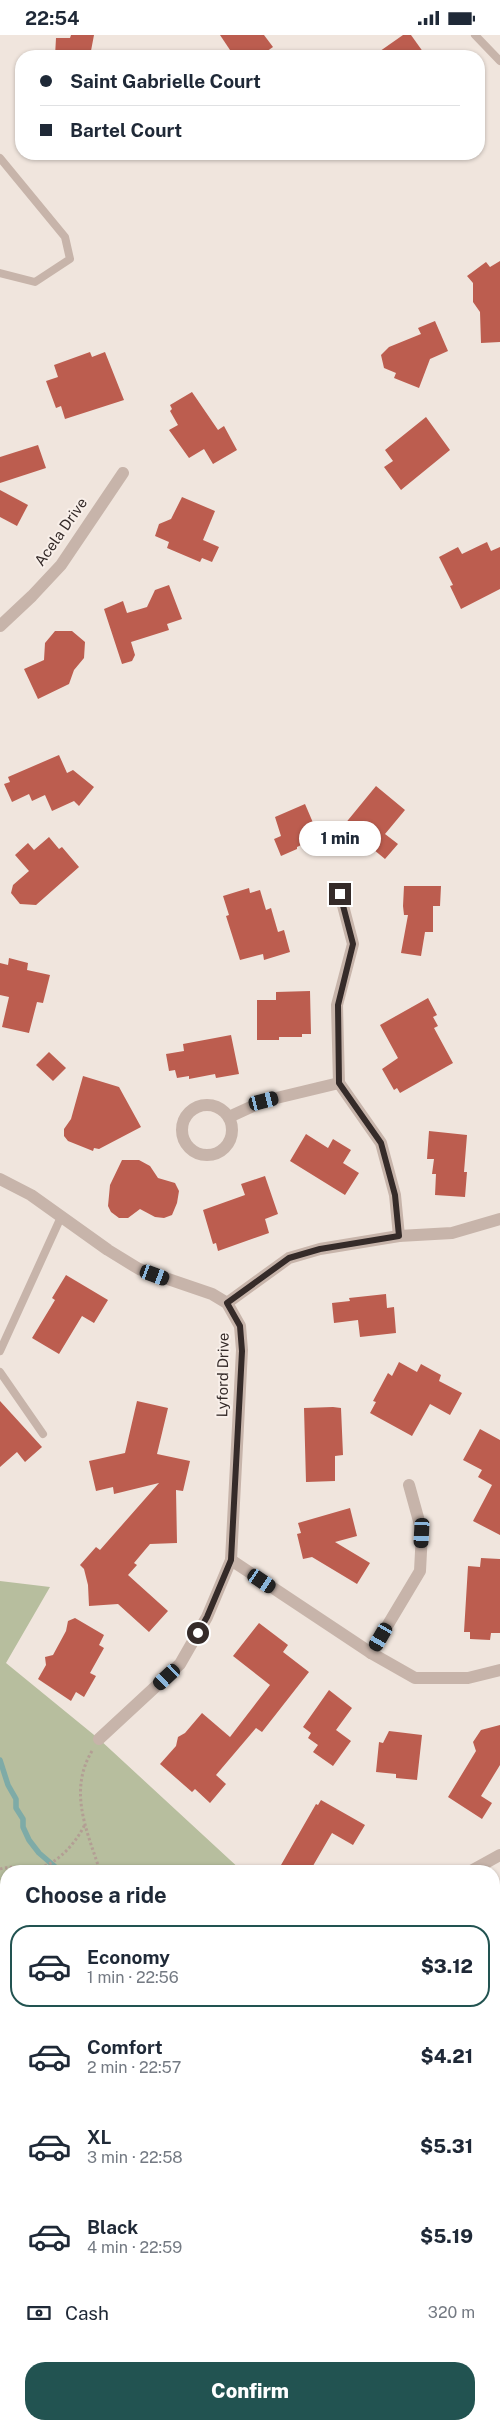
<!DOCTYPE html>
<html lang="en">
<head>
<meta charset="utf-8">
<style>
	:root { --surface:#fff; --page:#f2f2f3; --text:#1f2937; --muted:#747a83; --line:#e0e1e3; --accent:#225351 }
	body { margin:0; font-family:"Public Sans",sans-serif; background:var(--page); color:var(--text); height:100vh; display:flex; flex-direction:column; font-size:19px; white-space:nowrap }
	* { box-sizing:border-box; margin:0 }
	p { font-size:16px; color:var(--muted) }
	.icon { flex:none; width:28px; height:28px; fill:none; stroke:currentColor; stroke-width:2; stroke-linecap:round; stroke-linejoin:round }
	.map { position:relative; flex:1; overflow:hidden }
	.drawer { position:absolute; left:0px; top:1830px; width:500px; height:565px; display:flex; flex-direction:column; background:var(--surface); border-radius:20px 20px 0 0; box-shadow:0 1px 4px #0004 }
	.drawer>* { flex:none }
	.hud { position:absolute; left:15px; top:15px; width:470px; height:110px; border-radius:20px; box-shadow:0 1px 4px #0004; display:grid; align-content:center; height:110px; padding:0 25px; background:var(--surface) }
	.end { position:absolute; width:22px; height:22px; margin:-11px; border:6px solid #352b29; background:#fff; box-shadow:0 0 0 2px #fff }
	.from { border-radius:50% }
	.bubble { position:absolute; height:35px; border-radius:18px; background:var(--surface); box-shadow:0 1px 4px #0004; font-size:16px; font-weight:800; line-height:35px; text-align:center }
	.car { position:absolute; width:15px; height:30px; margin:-15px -8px; border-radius:6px; box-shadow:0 0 4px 1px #0007; background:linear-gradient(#222 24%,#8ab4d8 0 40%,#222 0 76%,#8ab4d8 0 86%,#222 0) }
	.hud b { display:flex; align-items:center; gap:18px; height:48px; font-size:19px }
	.hud b+b { border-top:1px solid var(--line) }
	.hud i { width:12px; height:12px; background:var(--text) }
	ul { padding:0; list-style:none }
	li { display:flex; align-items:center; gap:15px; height:82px; margin:0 10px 8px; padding:0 15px; border:2px solid transparent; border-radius:20px }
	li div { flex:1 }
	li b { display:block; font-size:19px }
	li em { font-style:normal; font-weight:800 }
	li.active { border-color:var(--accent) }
	li>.icon { width:45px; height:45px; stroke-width:1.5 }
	h2 { padding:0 25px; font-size:22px; line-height:60px }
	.pay { display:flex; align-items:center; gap:12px; height:55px; padding:0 25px; font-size:19px }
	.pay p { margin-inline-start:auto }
	.cta { display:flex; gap:10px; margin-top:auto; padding:10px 25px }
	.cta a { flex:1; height:58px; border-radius:20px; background:var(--accent); color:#fff; font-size:20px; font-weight:800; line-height:58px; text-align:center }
	.status { display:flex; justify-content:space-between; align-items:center; height:35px; padding:0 25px; background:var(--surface); direction:ltr }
	.status svg { height:14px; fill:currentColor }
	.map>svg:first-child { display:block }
	.green { fill:#b7be9e }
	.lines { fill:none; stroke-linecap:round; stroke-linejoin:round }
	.stream { stroke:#7eaba7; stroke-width:5.5 }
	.building { fill:#bc5d4f }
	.path { stroke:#b39e94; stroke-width:3; stroke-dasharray:2.5 2.5; stroke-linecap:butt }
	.service { stroke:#c7b4aa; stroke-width:8 }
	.minor { stroke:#c7b4aa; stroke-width:12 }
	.route { stroke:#352b29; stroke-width:6 }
	.labels { text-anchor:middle; stroke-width:4; stroke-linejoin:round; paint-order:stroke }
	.street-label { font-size:15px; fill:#352b29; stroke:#f8efe9 }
</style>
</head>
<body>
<div class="status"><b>22:54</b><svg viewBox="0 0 49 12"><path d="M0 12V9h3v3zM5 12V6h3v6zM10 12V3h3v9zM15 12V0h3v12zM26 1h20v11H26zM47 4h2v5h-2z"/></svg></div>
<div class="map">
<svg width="500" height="2395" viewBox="0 0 500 2395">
	<rect width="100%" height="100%" fill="#f0e5dd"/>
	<path class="green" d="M0,1546L50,1552L6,1628L99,1704L242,1836H6V2389H494V2093L500,2097V2395H0Z"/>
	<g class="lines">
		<path class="stream" d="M0,1725L8,1750L16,1764V1773L23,1784V1792L29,1805L39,1818L60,1836"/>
	</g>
	<g class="building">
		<path d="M71,0H94L90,21H55L56,3H70Z"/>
		<path d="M220,0H264L273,12L260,21H234Z"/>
		<path d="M403,0H411L426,21H373Z"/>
		<path d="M500,226V307L481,308L480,277L473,267V248L467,241L486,227L490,232Z"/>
		<path d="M435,286L448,316L430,324L419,353L394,343L396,338L384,333L381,320L389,312L421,299L418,293Z"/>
		<path d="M90,317L92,322L105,317L124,365L65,384L61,371L56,373L46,346L58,342L54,330Z"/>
		<path d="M192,357L218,395L224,391L237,415L213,429L204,414L189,423L169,395L178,390L170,376L172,374L170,370Z"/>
		<path d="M426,382L450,415L401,455L384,432L393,426L385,415Z"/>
		<path d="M38,410L46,433L0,448V422Z"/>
		<path d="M0,455L28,470L17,491L0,482Z"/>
		<path d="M182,462L215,476L203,505L219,512L212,527L202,523L200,527L167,513L169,507L155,501L159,489L171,484Z"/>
		<path d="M487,507L491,516L500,512V554L461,574L450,551L453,550L439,522L458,512L462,519Z"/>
		<path d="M169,550L182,584L167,589L169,595L131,607L135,620L132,626L122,629L104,574L123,566L127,578L147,572L155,555Z"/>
		<path d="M55,596H72L85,607L84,623L74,635L69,649L38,664L24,634L44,625L45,608Z"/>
		<path d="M59,720L67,738L73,735L94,752L79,771L74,766L52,776L45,760L32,766L29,759L12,767L4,749L10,747L8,742Z"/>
		<path d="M376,751L405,775L385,799L398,809L385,824L344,790Z"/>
		<path d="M305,769L317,797L305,802L308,807L297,812V814L281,821L274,804L281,801L275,782Z"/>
		<path d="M49,802L59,814L62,812L79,832L36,870L20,869L11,858L13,850L29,836L15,820L28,808L34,815Z"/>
		<path d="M404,851H441L440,871H433V897H425L421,921L401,918L408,880H404L403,871Z"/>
		<path d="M249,853L250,858L260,855L266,875L271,873L278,897L284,895L290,917L264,925L263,919L240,925L226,881L229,880L223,861Z"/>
		<path d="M9,923L28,928L27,935L50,940L43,968L37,967L29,998L2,992L9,962L0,960V928L8,930Z"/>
		<path d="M310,956L311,999H302V1002H279V1005H257V965H276V957Z"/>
		<path d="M428,963L437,980L433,982L438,991L434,993L453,1028L400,1058L397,1053L394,1055L382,1034L398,1023L380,990Z"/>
		<path d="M231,1000L239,1039L216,1043L215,1039L189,1044V1041L177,1043L175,1035L169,1036L166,1019L184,1016L183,1009Z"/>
		<path d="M49,1017L66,1033L53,1046L36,1030Z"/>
		<path d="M83,1041L119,1052L141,1092L99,1114L94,1113L93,1116L68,1106L64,1101V1094L71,1084Z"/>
		<path d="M429,1096L467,1100L464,1137H467L465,1162L435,1160L436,1139H432L434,1124H427Z"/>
		<path d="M306,1099L328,1113L333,1104L351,1115L343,1128L359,1138L345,1160L290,1126Z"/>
		<path d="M122,1125H139L150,1131L158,1143L175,1148L179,1156L177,1168L172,1180L164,1183L155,1182L140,1174L128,1183H119L111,1177L108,1171L110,1150Z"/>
		<path d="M265,1141L278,1179L265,1184L269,1198L218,1216L216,1208L213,1209L203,1175L245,1160L241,1149Z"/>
		<path d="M66,1240L108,1265L94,1288L82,1281L59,1319L32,1303L55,1265L52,1263Z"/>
		<path d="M386,1259L387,1273L394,1272L396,1298L360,1302L358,1285L334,1288L332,1268L350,1266L349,1263Z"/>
		<path d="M399,1327L417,1337L421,1329L441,1340L439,1346L462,1358L450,1380L430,1369L412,1401L370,1378L376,1367L373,1366L388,1338L392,1341Z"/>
		<path d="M0,1366L42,1412L25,1427L17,1417L0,1432Z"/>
		<path d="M137,1366L168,1373L157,1419L190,1426L183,1456L176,1455L177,1508L150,1509L134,1528L137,1530L128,1540L168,1576L149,1597L118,1569L89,1571L88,1550L84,1534L80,1530L96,1512L100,1515L159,1448L114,1459L113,1452L96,1456L89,1426L125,1418Z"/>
		<path d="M333,1372L341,1373L343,1420L335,1421V1446L306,1447L304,1373Z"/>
		<path d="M480,1394L500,1405V1500L473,1486L492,1450L478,1442L482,1435L463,1425Z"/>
		<path d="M350,1473L357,1501L335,1507L370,1528L357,1549L312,1522L303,1524L297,1499L301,1498L298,1488Z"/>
		<path d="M481,1523L500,1524V1598H491L490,1605L470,1604V1597H464L468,1531L480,1532Z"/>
		<path d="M75,1583L104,1600L99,1610L104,1613L90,1638L96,1641L84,1662L76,1657L71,1666L38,1644L46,1630L45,1622L53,1620L66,1596L68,1586Z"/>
		<path d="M259,1588L288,1610L283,1617L309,1637L262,1697L256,1693L216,1740L226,1749L210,1768L195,1754L192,1757L160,1729L176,1711L178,1702L185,1698L202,1678L230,1702L270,1650L233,1621Z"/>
		<path d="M329,1655L352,1673L336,1695L351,1706L333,1731L313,1717L318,1710L308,1703L311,1698L303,1692Z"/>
		<path d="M500,1690V1730L481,1761L492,1768L482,1784L448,1762L476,1716L473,1707L481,1695Z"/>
		<path d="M389,1696L422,1700L417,1745L396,1743V1739L376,1737L379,1707L383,1708Z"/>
		<path d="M321,1765L365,1790L353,1810L332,1798L310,1836H282L284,1832L281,1830L316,1769L318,1770Z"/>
	</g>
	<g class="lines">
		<g class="path">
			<path d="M92,1716C68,1756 87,1796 100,1836"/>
			<path d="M0,1834C13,1830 26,1834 40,1832C58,1829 78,1805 85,1789"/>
			<path d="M0,1897L6,1898"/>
			<path d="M0,2163L6,2166"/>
			<path d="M310,2389L311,2395"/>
			<path d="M0,2390L6,2386"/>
		</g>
		<g class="service">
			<path d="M475,0L500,26"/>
			<path d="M0,123L65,202L70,224L35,247L0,238"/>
			<path d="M0,1316L61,1182"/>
			<path d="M0,1337L43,1399"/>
		</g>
		<g class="minor">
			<path d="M0,591L32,561L61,530L123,438"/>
			<path d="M340,859L353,909L337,970L339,1048L381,1108L395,1160L399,1201"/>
			<circle cx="207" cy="1095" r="25"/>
			<path d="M229,1082L264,1066L339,1048"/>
			<path d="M0,1144L31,1160L108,1215L139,1234L212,1259L227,1268L240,1291L242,1315L231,1525L207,1582L180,1629L99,1704"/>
			<path d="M227,1268L289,1223L320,1214L399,1201L452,1198L500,1184"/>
			<path d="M231,1525L371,1618L415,1643H468L500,1635"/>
			<path d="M371,1618L420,1536L422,1497L409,1450"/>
			<path d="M471,1836L500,1820"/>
		</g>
	</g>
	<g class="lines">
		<path class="route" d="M198,1598L207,1582L231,1525L242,1316L240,1291L227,1268L289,1223L320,1214L399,1201L395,1160L381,1108L339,1048L338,970L353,909L340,859"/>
	</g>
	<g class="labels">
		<g class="street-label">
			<text transform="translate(61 497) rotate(-55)" y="5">Acela Drive</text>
			<text transform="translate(223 1340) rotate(-89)" y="5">Lyford Drive</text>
		</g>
	</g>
</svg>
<i class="end from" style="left:198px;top:1598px"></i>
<i class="end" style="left:340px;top:859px"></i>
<div class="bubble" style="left:299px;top:786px;width:82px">1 min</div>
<i class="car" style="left:264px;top:1066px;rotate:76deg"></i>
<i class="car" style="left:155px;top:1240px;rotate:110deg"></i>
<i class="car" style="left:422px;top:1498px;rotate:183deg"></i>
<i class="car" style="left:262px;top:1546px;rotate:124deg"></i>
<i class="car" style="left:381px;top:1602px;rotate:210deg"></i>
<i class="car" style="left:167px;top:1642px;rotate:227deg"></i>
<div class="hud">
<b><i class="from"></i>Saint Gabrielle Court</b>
<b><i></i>Bartel Court</b>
</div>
<section class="drawer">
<h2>Choose a ride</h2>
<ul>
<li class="active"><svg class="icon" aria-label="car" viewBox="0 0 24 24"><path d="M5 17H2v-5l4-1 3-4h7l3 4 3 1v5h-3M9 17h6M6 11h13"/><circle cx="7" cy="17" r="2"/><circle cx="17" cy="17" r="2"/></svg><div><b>Economy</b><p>1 min · 22:56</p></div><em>$3.12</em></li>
<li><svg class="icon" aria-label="car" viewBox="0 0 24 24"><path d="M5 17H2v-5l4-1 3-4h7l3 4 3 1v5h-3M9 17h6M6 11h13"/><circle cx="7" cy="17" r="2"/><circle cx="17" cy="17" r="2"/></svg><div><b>Comfort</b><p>2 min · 22:57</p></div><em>$4.21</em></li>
<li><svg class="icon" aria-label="car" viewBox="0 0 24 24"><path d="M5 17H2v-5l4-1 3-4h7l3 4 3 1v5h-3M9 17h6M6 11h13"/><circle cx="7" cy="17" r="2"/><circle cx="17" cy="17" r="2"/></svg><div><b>XL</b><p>3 min · 22:58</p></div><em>$5.31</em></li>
<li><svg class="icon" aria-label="car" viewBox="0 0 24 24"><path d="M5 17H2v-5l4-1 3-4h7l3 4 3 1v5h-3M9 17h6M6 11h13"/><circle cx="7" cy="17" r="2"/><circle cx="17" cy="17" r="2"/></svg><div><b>Black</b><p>4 min · 22:59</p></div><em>$5.19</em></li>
</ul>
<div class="pay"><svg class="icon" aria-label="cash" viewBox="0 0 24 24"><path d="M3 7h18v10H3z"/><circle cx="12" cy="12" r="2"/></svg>Cash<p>320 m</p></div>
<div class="cta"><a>Confirm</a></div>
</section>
</div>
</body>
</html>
